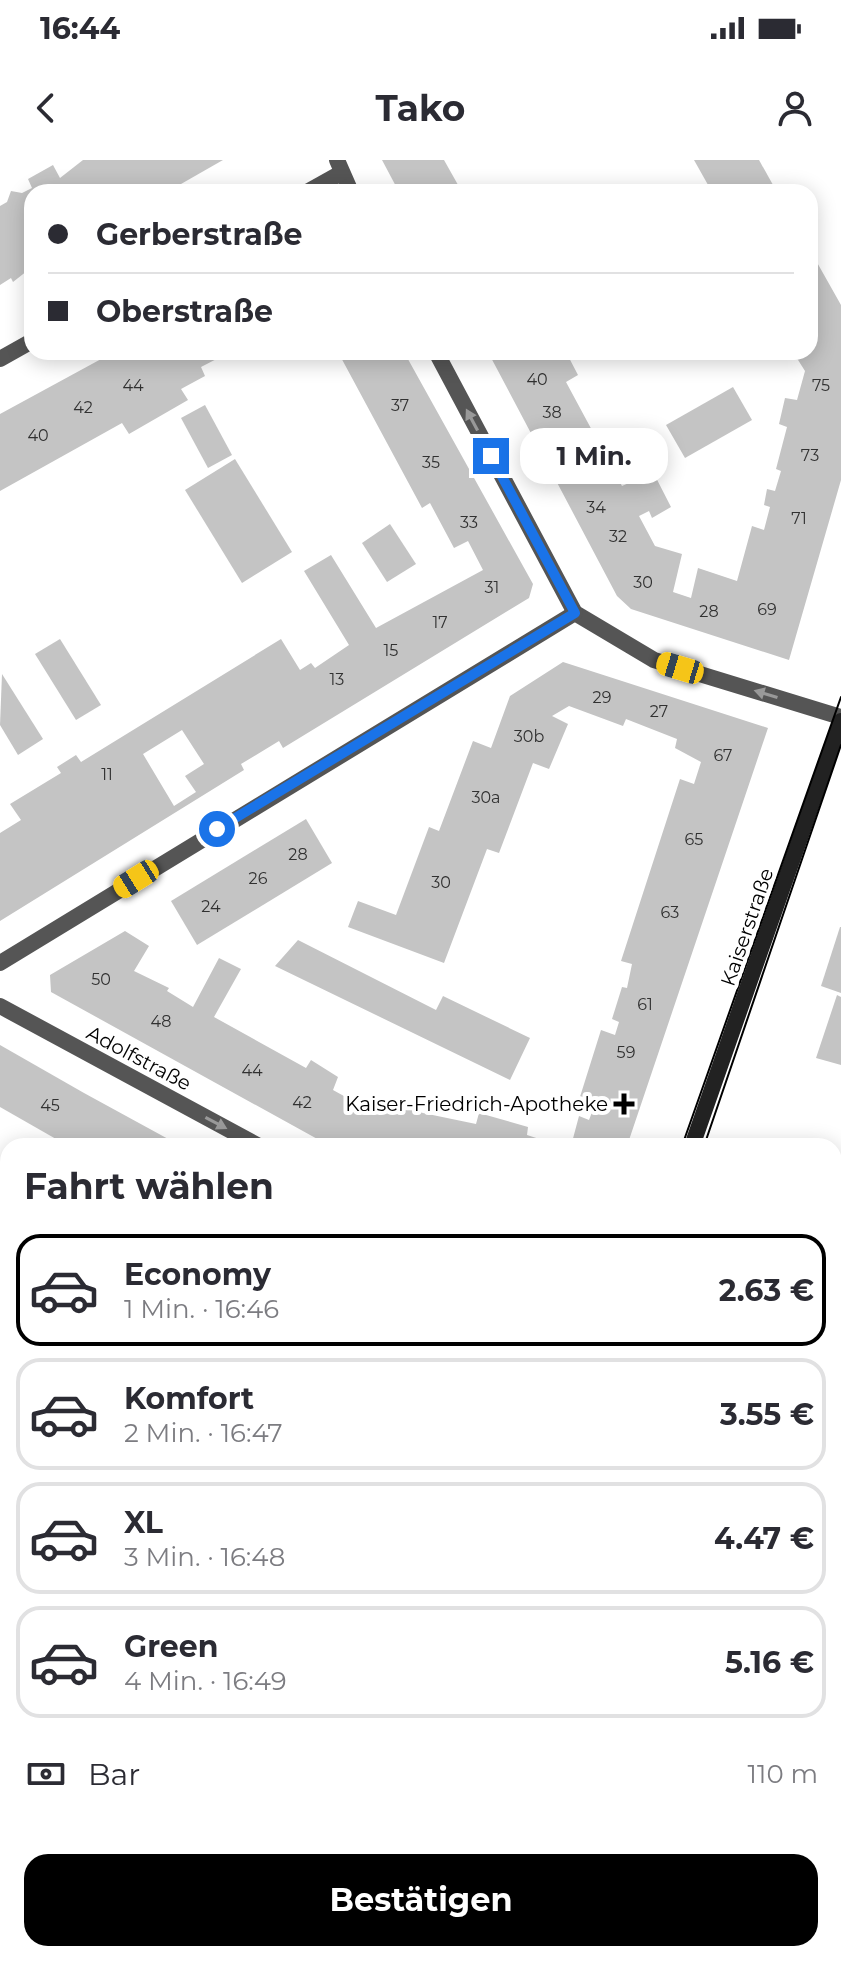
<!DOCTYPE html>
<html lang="de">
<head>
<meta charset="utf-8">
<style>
	:root { --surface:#fff; --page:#f2f2f3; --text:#2b2b33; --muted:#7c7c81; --line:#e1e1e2; --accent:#000 }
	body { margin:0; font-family:Montserrat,sans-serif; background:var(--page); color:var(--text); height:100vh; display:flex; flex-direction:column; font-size:30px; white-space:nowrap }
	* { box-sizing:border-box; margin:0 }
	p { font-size:26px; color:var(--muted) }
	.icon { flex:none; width:44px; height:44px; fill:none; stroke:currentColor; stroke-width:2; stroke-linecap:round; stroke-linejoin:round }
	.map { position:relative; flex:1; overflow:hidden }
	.panel { position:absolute; left:0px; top:978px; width:842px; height:824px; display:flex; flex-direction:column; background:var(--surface); border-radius:24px 24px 0 0; box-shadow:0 4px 20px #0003 }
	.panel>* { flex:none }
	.top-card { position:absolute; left:24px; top:24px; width:794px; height:176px; border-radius:24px; box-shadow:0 4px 20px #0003; display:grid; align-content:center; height:176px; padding:0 24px; background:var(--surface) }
	.end { position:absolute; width:36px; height:36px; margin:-18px; border:10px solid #1a73e8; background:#fff; box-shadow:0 0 0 4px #fff }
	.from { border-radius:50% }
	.bubble { position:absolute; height:56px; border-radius:24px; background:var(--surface); box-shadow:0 4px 20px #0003; font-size:26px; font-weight:700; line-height:56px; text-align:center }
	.car { position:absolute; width:24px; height:48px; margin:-24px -12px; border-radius:10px; box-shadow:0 0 6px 2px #0007; background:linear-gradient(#f5c518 24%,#345 0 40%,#f5c518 0 76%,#345 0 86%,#f5c518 0) }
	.top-card b { display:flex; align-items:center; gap:28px; height:76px; font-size:30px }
	.top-card b+b { border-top:2px solid var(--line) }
	.top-card i { width:20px; height:20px; background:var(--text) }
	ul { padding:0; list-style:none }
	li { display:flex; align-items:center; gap:24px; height:112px; margin:0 16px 12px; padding:0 8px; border:4px solid var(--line); border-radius:24px }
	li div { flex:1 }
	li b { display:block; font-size:30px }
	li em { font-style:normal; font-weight:700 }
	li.current { border-color:var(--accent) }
	li>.icon { width:72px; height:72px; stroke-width:1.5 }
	h2 { padding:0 24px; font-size:36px; line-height:96px }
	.pay { display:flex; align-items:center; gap:20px; height:88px; padding:0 24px; font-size:30px }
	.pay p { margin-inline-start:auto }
	.action { display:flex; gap:16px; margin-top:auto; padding:16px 24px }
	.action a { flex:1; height:92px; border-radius:24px; background:var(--accent); color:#fff; font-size:32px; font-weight:700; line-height:92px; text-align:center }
	.status { display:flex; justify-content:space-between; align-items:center; height:56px; padding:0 40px; background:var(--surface); direction:ltr }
	.status svg { height:22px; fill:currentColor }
	header { display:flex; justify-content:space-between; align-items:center; height:104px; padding:0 24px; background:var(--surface); font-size:36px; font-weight:700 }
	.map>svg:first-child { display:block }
	.building { fill:#c4c4c4; fill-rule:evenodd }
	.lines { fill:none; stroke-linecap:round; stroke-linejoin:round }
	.service { stroke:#555; stroke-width:16 }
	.minor { stroke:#555; stroke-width:16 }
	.tertiary { stroke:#555; stroke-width:16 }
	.secondary { stroke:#222; stroke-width:16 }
	.tram { stroke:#000; stroke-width:2 }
	.oneway { fill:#999 }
	.route { stroke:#1a73e8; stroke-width:10 }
	.poi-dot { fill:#000; stroke:#fff; stroke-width:3 }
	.labels { text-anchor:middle; stroke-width:8; stroke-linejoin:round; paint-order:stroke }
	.number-label { font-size:16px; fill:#313131 }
	.street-label { font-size:20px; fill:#000; stroke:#fff }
	.poi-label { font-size:20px; fill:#000; stroke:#fff; text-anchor:end }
</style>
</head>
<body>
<div class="status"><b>16:44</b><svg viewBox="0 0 49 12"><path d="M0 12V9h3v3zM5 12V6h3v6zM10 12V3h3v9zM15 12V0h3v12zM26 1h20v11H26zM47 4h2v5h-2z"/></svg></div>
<header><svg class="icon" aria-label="back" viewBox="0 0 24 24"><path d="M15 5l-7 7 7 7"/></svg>Tako<svg class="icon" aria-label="person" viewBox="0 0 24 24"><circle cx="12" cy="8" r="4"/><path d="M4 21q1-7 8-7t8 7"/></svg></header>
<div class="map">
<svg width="841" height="1802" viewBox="0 0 841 1802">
	<rect width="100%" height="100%" fill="#fff"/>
	<g class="building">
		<path d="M83,0H223L167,32H32V107L13,122L11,118L0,125V46L7,42L11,31L22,33L32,28L28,19L53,5L60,18Z"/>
		<path d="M382,0H444L462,32H399Z"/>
		<path d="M694,0H759L777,32H712Z"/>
		<path d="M810,90L841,145V320L789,500L631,449L617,436L488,192H566L578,215L566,222L622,326L631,322L628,315L649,304L671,347L652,358L649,351L639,356L655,386L682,394L673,432L691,438L698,408L737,421L752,366L764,370L770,347L764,345L767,329L775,331L781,311L776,309L787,267L779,264L785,238L797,240L805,211L793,192H810Z"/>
		<path d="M114,192H230L201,207L205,216L181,229L188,240L129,274L122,263L0,331V254Z"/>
		<path d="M338,192H404L533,424L529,438L283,588L279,581L241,604L244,610L0,761V673L21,660L10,644L61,613L57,607L76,595L81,602L281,479L300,510L311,503L315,508L349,485L304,411L331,395L376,468L483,410L468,381L454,388L430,343L422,348ZM182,570L204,604L185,616L196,632L174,646L143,594Z"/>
		<path d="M733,227L752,260L685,298L666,265Z"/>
		<path d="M205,245L232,295L208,308L181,258Z"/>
		<path d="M235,299L292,392L242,423L185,330Z"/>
		<path d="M390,364L416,404L387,422L362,383Z"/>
		<path d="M60,479L101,545L76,560L35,494Z"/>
		<path d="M563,502L768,568L627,986H571L579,956L589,960L594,947L579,940L601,870L615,875L619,862L612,859L622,827L627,828L632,804L621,801L680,619L694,624L701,602L675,588L677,579L626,559L623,566L569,546L552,556L568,564L549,609L533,603L499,693L487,689L444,803L348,767L358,741L396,755L429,667L439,671L473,581L491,588L510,536Z"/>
		<path d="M2,514L43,579L18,595L0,565Z"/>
		<path d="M306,659L332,703L197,785L171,741Z"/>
		<path d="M840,767H841V833L821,826Z"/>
		<path d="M125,771L149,786L134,811L169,828L167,831L193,847L219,798L241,809L214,857L306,908L311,900L338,917L333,930L371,951L379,938L423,953L476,964L479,953L528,967L527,975L561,986H330L51,832L50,815Z"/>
		<path d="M298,780L436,850L443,836L530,878L510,920L275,806Z"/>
		<path d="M837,835L841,837V905L816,898Z"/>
		<path d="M0,885L84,933L181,986H55L56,979L0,947Z"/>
		<path d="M8,1103V1141L0,1136V1117Z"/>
		<path d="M834,1225L841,1227V1317L834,1315Z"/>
		<path d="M834,1339L841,1341V1549L835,1559Z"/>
		<path d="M0,1382L8,1388V1428L0,1422Z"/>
		<path d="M0,1538L8,1545V1628L0,1621Z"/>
		<path d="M0,1684L8,1691V1760L0,1756Z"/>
		<path d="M834,1728L841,1729V1802H731L676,1796L834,1794Z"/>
		<path d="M67,1794H200L227,1801L81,1802Z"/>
		<path d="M597,1794L595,1802L550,1795L551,1794Z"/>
	</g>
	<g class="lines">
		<g class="service">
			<path d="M834,1102L841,1104"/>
			<path d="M841,1729V1725"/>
		</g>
		<g class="minor">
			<path d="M337,0L351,32"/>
			<path d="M307,32L341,13"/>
			<path d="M436,192L575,453L654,500L841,557"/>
			<path d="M0,199L32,181"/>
			<path d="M0,803L575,453"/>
			<path d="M834,1073L841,1076"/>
			<path d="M0,1646L8,1653"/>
			<path d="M307,1794L339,1802"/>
		</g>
		<path class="tertiary" d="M0,846L259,986"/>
		<g class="secondary">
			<path d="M692,986L841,561"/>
			<path d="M430,1802L432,1794"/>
		</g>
		<g class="tram">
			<path d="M682,986L841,537"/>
			<path d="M704,986L841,585"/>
			<path d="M420,1802L423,1794"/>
			<path d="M441,1802L444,1794"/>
		</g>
	</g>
	<defs><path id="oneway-solid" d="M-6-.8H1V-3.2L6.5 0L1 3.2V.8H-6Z" transform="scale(2)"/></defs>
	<g class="oneway">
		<use href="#oneway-solid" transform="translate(472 260) rotate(-118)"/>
		<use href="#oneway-solid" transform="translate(766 534) rotate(-163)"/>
		<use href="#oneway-solid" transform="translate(216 963) rotate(28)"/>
	</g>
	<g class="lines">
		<path class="route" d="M217,669L575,453L491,296"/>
	</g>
	<path class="poi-dot" d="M620 932h8v8h8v8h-8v8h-8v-8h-8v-8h8z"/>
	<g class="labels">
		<g class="number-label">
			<text x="537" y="225">40</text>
			<text x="133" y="231">44</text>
			<text x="821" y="231">75</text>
			<text x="400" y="251">37</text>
			<text x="83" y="253">42</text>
			<text x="552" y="258">38</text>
			<text x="38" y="281">40</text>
			<text x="810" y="301">73</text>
			<text x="431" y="308">35</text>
			<text x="596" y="353">34</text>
			<text x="799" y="364">71</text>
			<text x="469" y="368">33</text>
			<text x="618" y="382">32</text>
			<text x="643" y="428">30</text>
			<text x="492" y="433">31</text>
			<text x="767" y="455">69</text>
			<text x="709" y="457">28</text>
			<text x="440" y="468">17</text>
			<text x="391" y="496">15</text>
			<text x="337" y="525">13</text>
			<text x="602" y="543">29</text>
			<text x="659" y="557">27</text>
			<text x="529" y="582">30b</text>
			<text x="723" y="601">67</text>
			<text x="107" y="620">11</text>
			<text x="486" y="643">30a</text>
			<text x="694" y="685">65</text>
			<text x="298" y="700">28</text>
			<text x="258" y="724">26</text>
			<text x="441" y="728">30</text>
			<text x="211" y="752">24</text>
			<text x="670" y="758">63</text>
			<text x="101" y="825">50</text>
			<text x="645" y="850">61</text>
			<text x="161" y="867">48</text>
			<text x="626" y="898">59</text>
			<text x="252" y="916">44</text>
			<text x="302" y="948">42</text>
			<text x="50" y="951">45</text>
		</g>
		<g class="street-label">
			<text transform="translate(747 767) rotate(-71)" y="7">Kaiserstraße</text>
			<text transform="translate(139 898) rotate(28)" y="7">Adolfstraße</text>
		</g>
		<g class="poi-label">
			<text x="608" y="951">Kaiser-Friedrich-Apotheke</text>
		</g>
	</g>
</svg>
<i class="end from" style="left:217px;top:669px"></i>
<i class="end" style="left:491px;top:296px"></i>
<div class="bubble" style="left:520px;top:268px;width:148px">1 Min.</div>
<i class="car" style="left:680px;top:508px;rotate:287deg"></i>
<i class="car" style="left:136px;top:719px;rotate:238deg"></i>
<div class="top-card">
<b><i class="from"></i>Gerberstraße</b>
<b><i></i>Oberstraße</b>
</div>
<section class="panel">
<h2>Fahrt wählen</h2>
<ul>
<li class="current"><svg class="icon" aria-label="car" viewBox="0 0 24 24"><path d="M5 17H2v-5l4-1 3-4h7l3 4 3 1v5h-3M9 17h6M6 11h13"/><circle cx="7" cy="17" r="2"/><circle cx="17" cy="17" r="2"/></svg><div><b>Economy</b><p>1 Min. · 16:46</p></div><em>2.63 €</em></li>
<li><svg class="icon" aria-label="car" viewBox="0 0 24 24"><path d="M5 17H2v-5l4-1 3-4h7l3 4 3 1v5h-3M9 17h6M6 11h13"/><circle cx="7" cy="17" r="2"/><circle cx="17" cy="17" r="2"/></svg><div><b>Komfort</b><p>2 Min. · 16:47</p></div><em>3.55 €</em></li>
<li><svg class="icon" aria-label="car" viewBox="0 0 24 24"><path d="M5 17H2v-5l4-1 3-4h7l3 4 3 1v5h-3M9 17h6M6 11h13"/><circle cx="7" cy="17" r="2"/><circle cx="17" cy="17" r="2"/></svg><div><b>XL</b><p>3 Min. · 16:48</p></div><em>4.47 €</em></li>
<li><svg class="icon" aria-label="car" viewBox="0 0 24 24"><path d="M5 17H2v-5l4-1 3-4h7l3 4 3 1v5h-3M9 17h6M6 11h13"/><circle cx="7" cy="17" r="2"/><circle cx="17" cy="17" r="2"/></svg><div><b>Green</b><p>4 Min. · 16:49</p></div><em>5.16 €</em></li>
</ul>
<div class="pay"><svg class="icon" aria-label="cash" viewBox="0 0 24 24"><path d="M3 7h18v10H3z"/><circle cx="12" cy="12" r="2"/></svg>Bar<p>110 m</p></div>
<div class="action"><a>Bestätigen</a></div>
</section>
</div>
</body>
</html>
